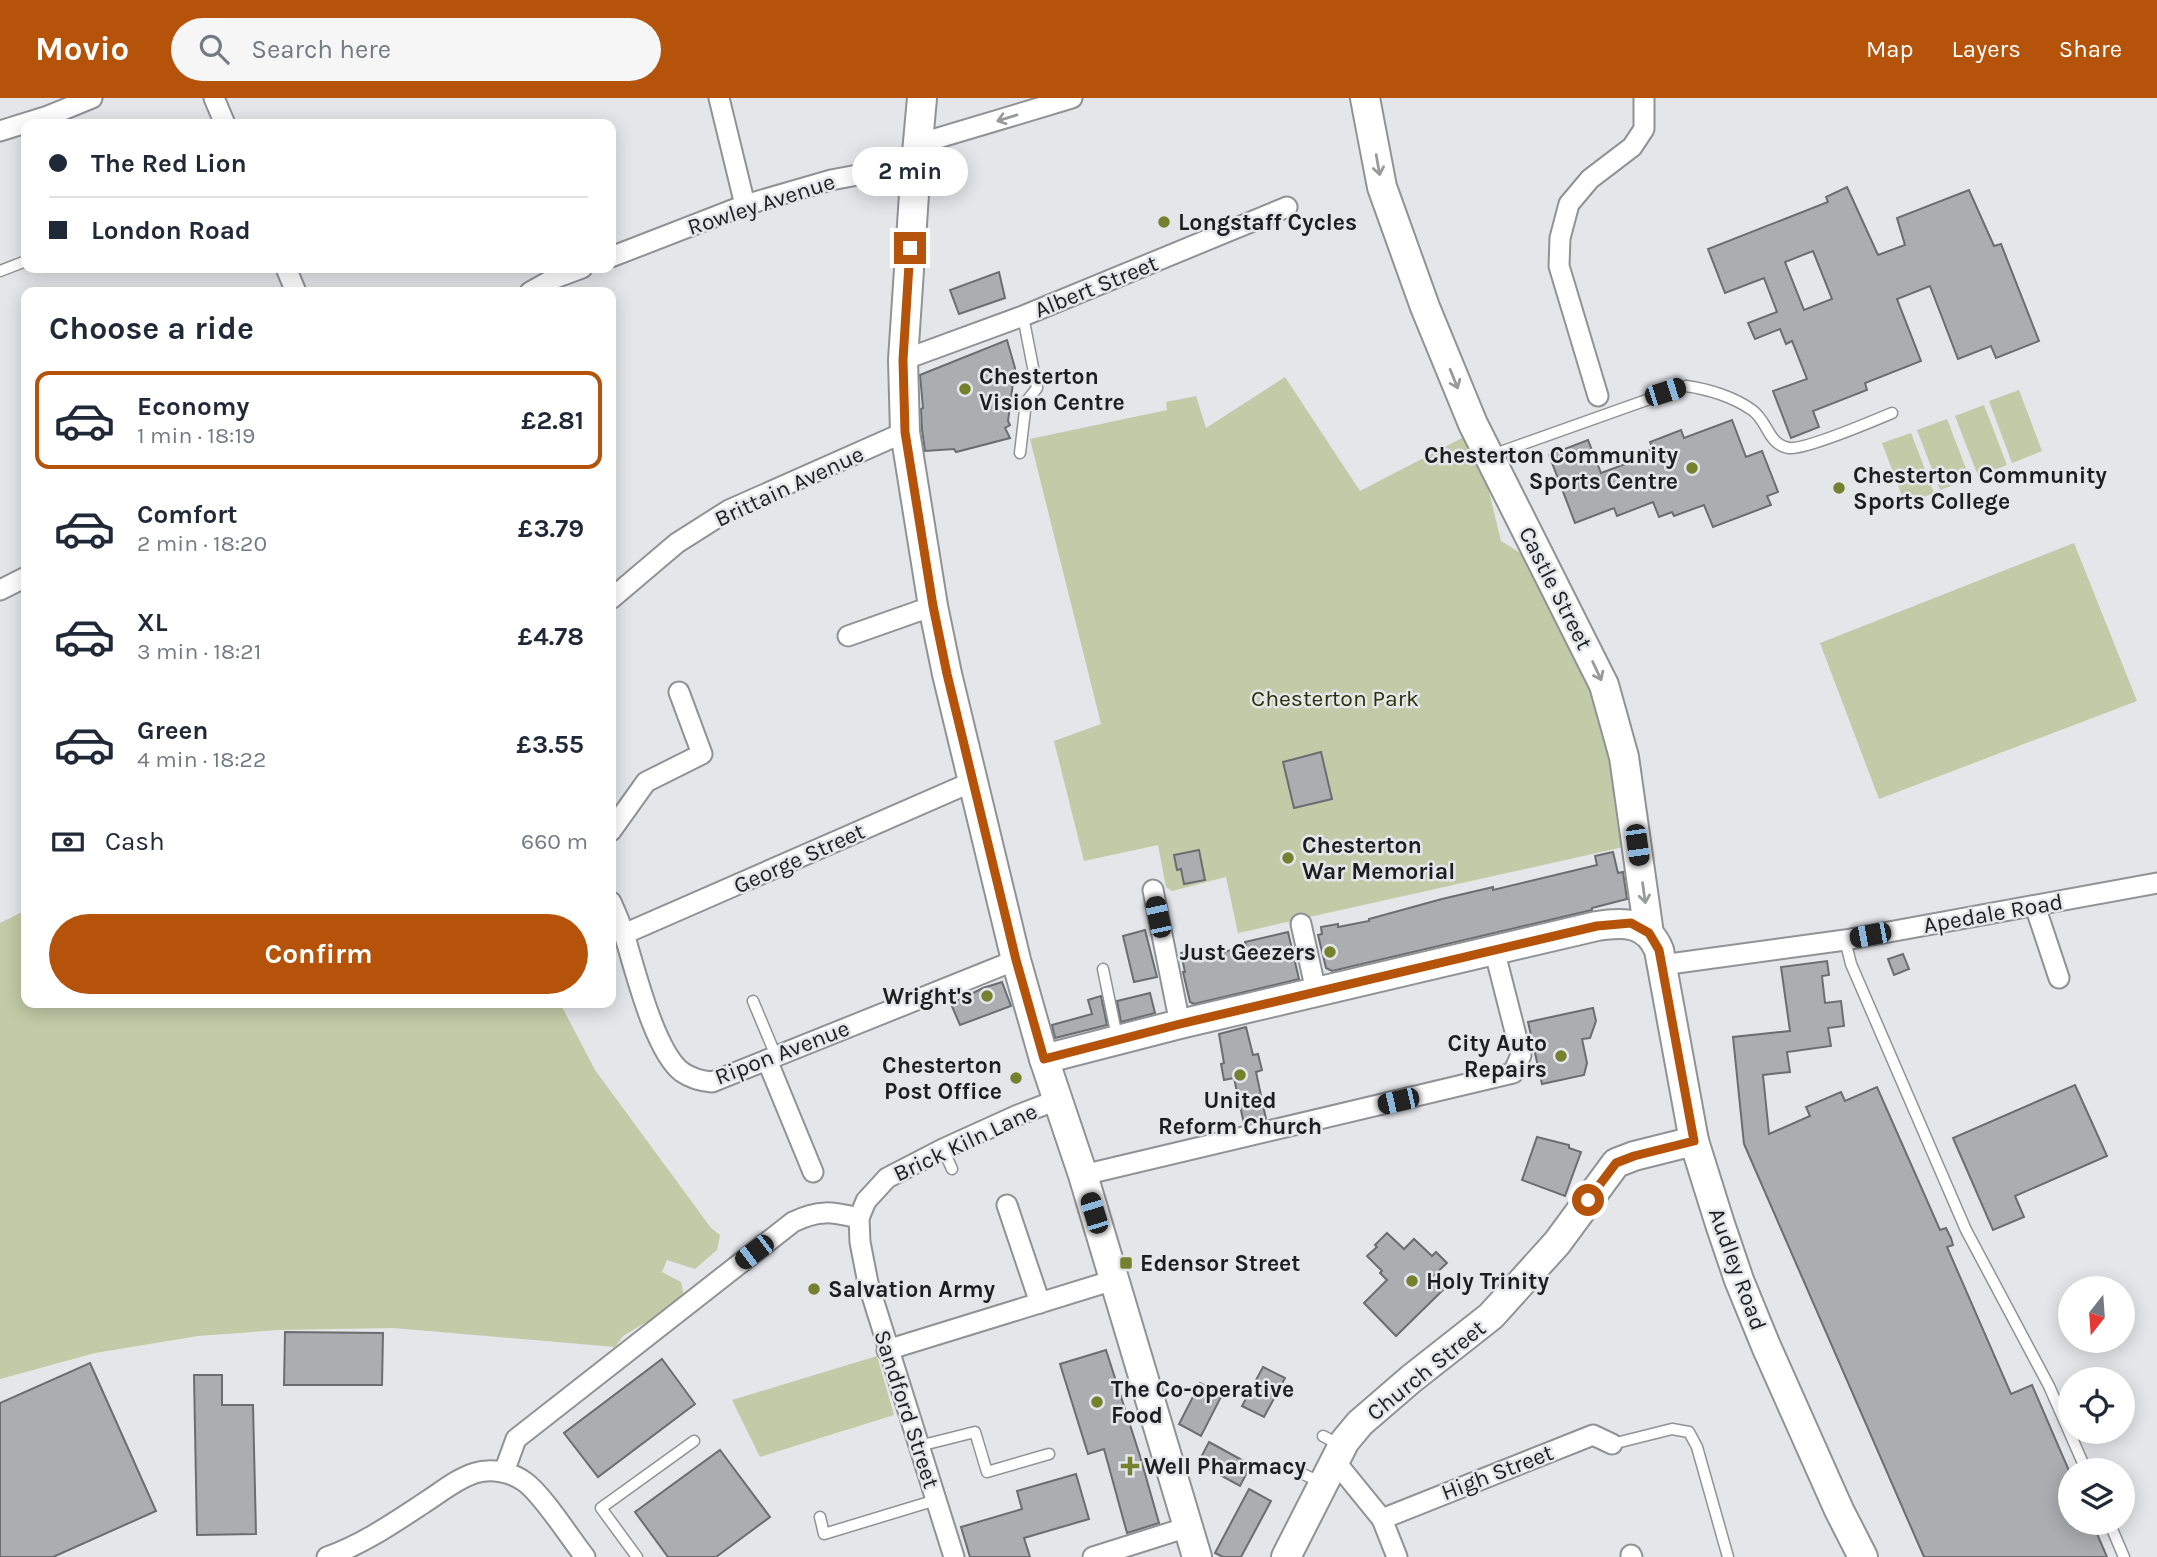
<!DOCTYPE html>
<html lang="en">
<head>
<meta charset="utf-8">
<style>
	:root { --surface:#fff; --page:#f6f6f7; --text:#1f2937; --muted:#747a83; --line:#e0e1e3; --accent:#b45309 }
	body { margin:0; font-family:Karla,sans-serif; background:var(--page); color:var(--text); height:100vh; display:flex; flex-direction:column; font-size:26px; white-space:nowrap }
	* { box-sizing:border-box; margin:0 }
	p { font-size:23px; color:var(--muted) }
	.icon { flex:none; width:38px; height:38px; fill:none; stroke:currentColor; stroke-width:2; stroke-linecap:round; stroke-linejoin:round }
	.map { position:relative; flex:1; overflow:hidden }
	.panel { position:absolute; left:21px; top:189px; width:595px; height:721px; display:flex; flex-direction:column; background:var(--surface); border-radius:14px; box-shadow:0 4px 18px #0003 }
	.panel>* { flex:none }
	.top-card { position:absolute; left:21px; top:21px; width:595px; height:154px; border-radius:14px; box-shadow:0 4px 18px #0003; display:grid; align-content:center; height:154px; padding:0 28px; background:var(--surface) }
	.needle { width:46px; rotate:197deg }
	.fabs { position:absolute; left:2058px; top:1178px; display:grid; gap:14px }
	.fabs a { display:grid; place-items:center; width:77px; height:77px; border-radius:50%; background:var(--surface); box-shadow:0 4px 18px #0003; font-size:35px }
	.end { position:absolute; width:32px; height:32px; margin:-16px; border:9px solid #b45309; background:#fff; box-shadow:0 0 0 4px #fff }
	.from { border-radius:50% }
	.bubble { position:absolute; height:49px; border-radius:24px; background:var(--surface); box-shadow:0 4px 18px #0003; font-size:23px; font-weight:700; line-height:49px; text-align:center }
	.car { position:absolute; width:21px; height:42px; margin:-21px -10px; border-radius:9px; box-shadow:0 0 5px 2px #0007; background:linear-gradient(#222 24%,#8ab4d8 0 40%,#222 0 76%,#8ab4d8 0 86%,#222 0) }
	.top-card b { display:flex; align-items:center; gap:24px; height:66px; font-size:26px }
	.top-card b+b { border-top:2px solid var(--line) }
	.top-card i { width:18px; height:18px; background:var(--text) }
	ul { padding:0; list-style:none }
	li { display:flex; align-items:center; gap:21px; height:98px; margin:0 14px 10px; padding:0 14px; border:4px solid transparent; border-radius:14px }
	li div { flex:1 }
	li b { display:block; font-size:26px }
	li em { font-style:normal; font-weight:700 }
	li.selected { border-color:var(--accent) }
	li>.icon { width:63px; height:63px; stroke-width:1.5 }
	h2 { padding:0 28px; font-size:32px; line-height:84px }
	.pay { display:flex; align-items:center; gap:18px; height:77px; padding:0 28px; font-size:26px }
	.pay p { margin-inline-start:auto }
	.cta { display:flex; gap:14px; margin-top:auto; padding:14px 28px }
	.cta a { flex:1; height:80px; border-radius:42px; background:var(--accent); color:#fff; font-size:28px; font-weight:700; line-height:80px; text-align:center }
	header { display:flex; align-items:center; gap:42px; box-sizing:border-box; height:98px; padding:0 35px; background:var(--accent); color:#fff }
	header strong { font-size:33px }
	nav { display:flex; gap:38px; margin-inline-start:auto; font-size:24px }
	.search { width:490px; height:63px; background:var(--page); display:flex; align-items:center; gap:18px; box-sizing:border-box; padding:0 24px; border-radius:38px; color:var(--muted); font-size:26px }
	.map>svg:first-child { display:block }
	.green { fill:#c2caa7 }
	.building { fill:#abadb1; stroke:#6b6d70; stroke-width:2; fill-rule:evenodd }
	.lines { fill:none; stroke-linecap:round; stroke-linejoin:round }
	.lane-casing { stroke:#909296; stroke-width:13 }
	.street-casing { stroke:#909296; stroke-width:23 }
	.secondary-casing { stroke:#909296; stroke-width:32 }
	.lane { stroke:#fff; stroke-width:10 }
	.street { stroke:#fff; stroke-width:19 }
	.secondary { stroke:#fff; stroke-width:28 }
	.oneway { stroke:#999a9a }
	.route { stroke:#b45309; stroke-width:9 }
	.poi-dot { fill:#75812e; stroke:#e4e6ea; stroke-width:2.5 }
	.labels { text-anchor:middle; stroke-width:5; stroke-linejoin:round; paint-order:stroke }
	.street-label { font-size:23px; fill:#1d1e1f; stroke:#e4e6ea }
	.poi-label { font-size:23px; font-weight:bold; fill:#1d1e1f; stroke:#e4e6ea; text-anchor:start }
	.park-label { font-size:23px; fill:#2b3103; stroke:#e4e6ea }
</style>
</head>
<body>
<header>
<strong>Movio</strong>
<div class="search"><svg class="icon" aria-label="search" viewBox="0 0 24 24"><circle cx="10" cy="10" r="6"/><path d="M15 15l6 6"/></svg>Search here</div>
<nav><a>Map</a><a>Layers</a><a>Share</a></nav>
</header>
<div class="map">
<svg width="2157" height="1459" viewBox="0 0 2157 1459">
	<rect width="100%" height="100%" fill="#e4e6ea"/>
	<g class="green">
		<path d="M1285,279L1360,393L1466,338L1484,373L1501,443L1522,456L1593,585L1613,648L1628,748L1238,835L1226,779L1172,793L1166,789L1158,747L1084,763L1054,643L1101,626L1030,341L1167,312L1166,304L1196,298L1206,330Z"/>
		<path d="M2019,292L2042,353L2012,365L1989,303Z"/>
		<path d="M1984,307L2007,367L1978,378L1955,318Z"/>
		<path d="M1947,321L1970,381L1940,392L1917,332Z"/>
		<path d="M1911,335L1934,395L1905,406L1882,345Z"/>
		<path d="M2074,445L2137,603L1879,701L1820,545Z"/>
		<path d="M26,812V905H560L595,972L711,1130L720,1137L717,1152L695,1171L667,1162L662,1174L681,1184L684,1198L660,1220L643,1226L623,1238L615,1249L393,1230L279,1232L198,1238L95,1255L0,1281V825Z"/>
		<path d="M877,1258L894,1317L760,1359L732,1302Z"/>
	</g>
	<g class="building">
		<path d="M1847,89L1878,157L1905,147L1897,120L1969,92L1994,148L2001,146L2039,243L1996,260L1991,248L1958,261L1930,188L1897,201L1921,263L1865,285L1867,292L1813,313L1819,329L1791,340L1773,293L1807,281L1792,243L1786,246L1780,231L1755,241L1748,225L1777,214L1764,180L1725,195L1708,151L1828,104L1826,99ZM1813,153L1832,201L1804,212L1785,164Z"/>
		<path d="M999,174L1005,200L959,216L950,192Z"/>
		<path d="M1007,242L1015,270L1008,323L1010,327L1005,330L1010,340L956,354L954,351L925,353L922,332L921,311L923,310L920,277Z"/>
		<path d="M1732,322L1746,359L1762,353L1778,394L1767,398L1771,407L1713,429L1704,407L1674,418L1672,414L1659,419L1653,404L1617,418L1614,410L1575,425L1549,357L1588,342L1601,375L1631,364L1629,360L1653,351L1650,344L1681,332L1684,340Z"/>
		<path d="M1321,654L1332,701L1294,710L1283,664Z"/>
		<path d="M1199,752L1205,782L1184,786L1181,771L1177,772L1174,757Z"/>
		<path d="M1613,754L1618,775L1623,774L1627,801L1592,810V812L1332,873L1326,870L1318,837L1322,836L1321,829L1338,826V829L1369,823V821L1442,801L1493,789V792L1597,767L1595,758Z"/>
		<path d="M1145,832L1157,879L1134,884L1123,838Z"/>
		<path d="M1288,834L1299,881L1194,906L1190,904L1183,874H1185L1181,855L1196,852L1197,859L1210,856V858L1246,848L1245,844Z"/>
		<path d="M1903,856L1909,871L1894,877L1888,861Z"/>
		<path d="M1827,863L1829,877L1822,878L1825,905L1841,903L1844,928L1828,930L1831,948L1787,954L1790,974L1763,977L1769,1036L1810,1018L1806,1009L1841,994L1845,1003L1877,989L1940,1132L1946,1130L1951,1140L1953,1147L1947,1149L2011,1296L2032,1287L2070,1375V1424H2092L2107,1459H1924L1744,1046L1733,939L1790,933L1781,869Z"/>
		<path d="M1002,884L1011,908L960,927L951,906L983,890Z"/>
		<path d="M1150,895L1155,915L1121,924L1117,903Z"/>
		<path d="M1101,898L1107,927L1055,940L1052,927L1092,916L1088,902Z"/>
		<path d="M1593,910L1596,923L1590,940L1582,941L1587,965L1584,977L1542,986L1528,924Z"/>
		<path d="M1246,929L1253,957L1258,956L1262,972L1256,974L1266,1021L1244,1026L1234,980L1224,982L1221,966L1224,965L1219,936Z"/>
		<path d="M2075,987L2107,1058L2015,1098L2024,1119L1993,1132L1953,1040Z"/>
		<path d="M1537,1039L1569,1047V1050L1581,1054L1565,1098L1522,1082Z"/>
		<path d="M1387,1135L1404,1151L1414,1141L1432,1158L1436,1154L1447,1165L1432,1179L1444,1191L1396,1238L1364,1205L1387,1182L1380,1175L1382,1173L1367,1158L1377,1149L1375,1147Z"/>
		<path d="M285,1234L383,1235L382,1287H284Z"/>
		<path d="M1106,1252L1140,1358L1159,1425L1127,1435L1104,1351L1088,1356L1060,1266Z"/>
		<path d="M662,1261L695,1306L598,1379L564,1335Z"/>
		<path d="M90,1265L156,1413L53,1459H0V1305Z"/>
		<path d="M1263,1269L1285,1280L1264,1319L1242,1308Z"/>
		<path d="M194,1277H222V1307H253L256,1436L197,1437Z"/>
		<path d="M1200,1285L1222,1297L1201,1338L1179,1326Z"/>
		<path d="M1209,1344L1251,1367L1240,1388L1198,1365Z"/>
		<path d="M720,1352L770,1419L716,1459H668L635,1414Z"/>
		<path d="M1076,1376L1089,1421L1024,1440L1030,1459H970L961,1429L1022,1411L1017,1393Z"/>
		<path d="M1249,1391L1271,1403L1241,1459H1223L1215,1455Z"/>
	</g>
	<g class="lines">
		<defs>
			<g id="lane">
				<path d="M0,173L26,163"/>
				<path d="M1020,355L1026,304L1037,290L1023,218"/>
				<path d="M1492,357L1686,288C1708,291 1734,299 1752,312C1768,323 1768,347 1789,350C1805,352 1873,323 1892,315"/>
				<path d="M1845,842L1851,866L1966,1132L2049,1288L2086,1372"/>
				<path d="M1103,871L1117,939"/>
				<path d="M753,903L776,958"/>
				<path d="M943,1051L952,1071"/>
				<path d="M1323,1338L1342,1348"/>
				<path d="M1612,1346L1672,1331L1689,1334L1697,1349L1728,1459"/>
				<path d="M919,1348L975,1334L987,1374L1049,1356"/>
				<path d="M1303,1376L1322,1385"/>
				<path d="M820,1419L824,1436L936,1402"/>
				<path d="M2109,1424L2124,1459"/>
				<path d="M637,1459L601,1410L694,1343"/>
			</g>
			<g id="street">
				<path d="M214,0L225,26"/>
				<path d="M719,0L745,107"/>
				<path d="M0,33L48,18L92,0"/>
				<path d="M918,46L1072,0"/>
				<path d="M611,159L745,107L831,82L916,66"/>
				<path d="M286,170L296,194"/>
				<path d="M530,194L555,180L582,170"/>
				<path d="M903,262L1023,218L1287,109"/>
				<path d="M1598,298L1559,168L1560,140L1569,106L1590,81L1632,49L1644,31V0"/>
				<path d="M0,492L26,479"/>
				<path d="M611,501L677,445L729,412L905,334"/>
				<path d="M848,538L933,508"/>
				<path d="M611,733L646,684L702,656L679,594"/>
				<path d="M1153,792L1180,926"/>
				<path d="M611,804C616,815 621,827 625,839C635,872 655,954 682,974C692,981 701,983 712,984L1016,862"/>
				<path d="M2035,808L2059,880"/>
				<path d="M1301,826L1316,893"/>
				<path d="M624,836L974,683"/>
				<path d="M1662,867L1845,842L2157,785"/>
				<path d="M767,962L813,1074"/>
				<path d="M1083,1077L1513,975L1521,957L1494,851"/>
				<path d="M1007,1107L1040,1205"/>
				<path d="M887,1252L1114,1182"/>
				<path d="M1334,1362L1382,1421L1397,1459"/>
				<path d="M504,1374L516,1341L793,1124C819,1111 832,1114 859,1120"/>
				<path d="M1382,1421L1593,1337L1612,1346"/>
				<path d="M1631,1457L1632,1459"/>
				<path d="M327,1459C363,1446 392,1426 424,1405C440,1395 456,1381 475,1375C491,1370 512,1374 525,1384C543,1397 570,1440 585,1459"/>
				<path d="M954,1459L868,1185L860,1144L859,1120L866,1103L887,1080L943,1051L1018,1017L1057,1002"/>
				<path d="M1093,1459L1188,1429"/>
			</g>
			<g id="secondary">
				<path d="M922,0L916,66L903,262L905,334L933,508L947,576L1016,862L1044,961L1083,1077L1197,1459"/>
				<path d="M1365,0L1382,89L1425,209L1473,326L1604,587L1624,659L1649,836"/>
				<path d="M1044,961L1180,926L1597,828C1623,824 1647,823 1659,852L1694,1043L1720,1126L1739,1182L1766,1248L1839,1412L1863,1459"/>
				<path d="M1286,1459L1345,1343L1360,1325L1411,1281L1491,1218L1557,1145L1616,1065L1634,1058L1694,1043"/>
			</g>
		</defs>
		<use href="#lane" class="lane-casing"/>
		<use href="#street" class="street-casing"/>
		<use href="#secondary" class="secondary-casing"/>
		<use href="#lane" class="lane"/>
		<use href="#street" class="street"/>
		<use href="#secondary" class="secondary"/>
	</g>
	<defs><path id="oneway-shaft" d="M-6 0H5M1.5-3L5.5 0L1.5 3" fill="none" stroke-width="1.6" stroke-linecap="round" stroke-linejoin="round" transform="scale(1.75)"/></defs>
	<g class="oneway">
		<use href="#oneway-shaft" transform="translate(1007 20) rotate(163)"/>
		<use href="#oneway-shaft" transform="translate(1378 67) rotate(80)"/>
		<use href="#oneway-shaft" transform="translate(1454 281) rotate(68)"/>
		<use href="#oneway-shaft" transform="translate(1597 573) rotate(65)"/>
		<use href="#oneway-shaft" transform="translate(1644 795) rotate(82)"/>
	</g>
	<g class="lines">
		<path class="route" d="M910,150L903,262L905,334L933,508L947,576L1016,862L1044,961L1180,926L1597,828L1631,825L1649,835L1659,852L1694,1043L1634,1058L1616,1065L1588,1102"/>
	</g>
	<g class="poi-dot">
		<circle cx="1164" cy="124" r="7"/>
		<circle cx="965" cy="291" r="7"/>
		<circle cx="1692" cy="370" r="7"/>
		<circle cx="1839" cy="390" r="7"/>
		<circle cx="1288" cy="760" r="7"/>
		<circle cx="1330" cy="854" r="7"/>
		<circle cx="987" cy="898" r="7"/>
		<circle cx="1561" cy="958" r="7"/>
		<circle cx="1240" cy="977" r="7"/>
		<circle cx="1016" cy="980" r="7"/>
		<rect x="1119" y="1158" width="14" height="14" rx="3.5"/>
		<circle cx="1412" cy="1183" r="7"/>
		<circle cx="814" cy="1191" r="7"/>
		<circle cx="1097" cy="1304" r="7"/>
		<path d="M1126.5 1357.5h7v7h7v7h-7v7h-7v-7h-7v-7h7z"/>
	</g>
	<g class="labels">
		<g class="street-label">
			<text transform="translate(761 106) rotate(-18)" y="8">Rowley Avenue</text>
			<text transform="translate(1096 188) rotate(-22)" y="8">Albert Street</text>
			<text transform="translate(789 388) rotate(-25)" y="8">Brittain Avenue</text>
			<text transform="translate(1556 490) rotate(63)" y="8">Castle Street</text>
			<text transform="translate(799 760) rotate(-24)" y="8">George Street</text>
			<text transform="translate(1993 815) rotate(-10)" y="8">Apedale Road</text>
			<text transform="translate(782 954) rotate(-21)" y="8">Ripon Avenue</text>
			<text transform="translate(965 1044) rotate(-25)" y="8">Brick Kiln Lane</text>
			<text transform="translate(1738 1171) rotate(70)" y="8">Audley Road</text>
			<text transform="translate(1426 1272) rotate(-39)" y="8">Church Street</text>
			<text transform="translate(907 1311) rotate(72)" y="8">Sandford Street</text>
			<text transform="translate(1497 1374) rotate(-21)" y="8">High Street</text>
		</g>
		<g class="poi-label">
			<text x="1178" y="132">Longstaff Cycles</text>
			<text x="979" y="286">Chesterton<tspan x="979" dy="26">Vision Centre</tspan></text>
			<text x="1678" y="365" text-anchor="end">Chesterton Community<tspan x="1678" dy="26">Sports Centre</tspan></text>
			<text x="1853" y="385">Chesterton Community<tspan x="1853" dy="26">Sports College</tspan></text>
			<text x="1302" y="755">Chesterton<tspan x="1302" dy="26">War Memorial</tspan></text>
			<text x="1316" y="862" text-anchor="end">Just Geezers</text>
			<text x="973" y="906" text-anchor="end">Wright's</text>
			<text x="1547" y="953" text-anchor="end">City Auto<tspan x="1547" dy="26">Repairs</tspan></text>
			<text x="1002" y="975" text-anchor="end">Chesterton<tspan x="1002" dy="26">Post Office</tspan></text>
			<text x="1240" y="1010" text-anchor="middle">United<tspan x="1240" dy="26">Reform Church</tspan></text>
			<text x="1140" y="1173">Edensor Street</text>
			<text x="1426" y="1191">Holy Trinity</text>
			<text x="828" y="1199">Salvation Army</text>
			<text x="1111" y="1299">The Co-operative<tspan x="1111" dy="26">Food</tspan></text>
			<text x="1144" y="1376">Well Pharmacy</text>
		</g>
		<g class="park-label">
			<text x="1335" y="608">Chesterton Park</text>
		</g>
	</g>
</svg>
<div class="fabs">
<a><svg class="needle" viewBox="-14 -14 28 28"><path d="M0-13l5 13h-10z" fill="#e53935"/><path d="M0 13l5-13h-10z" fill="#747a83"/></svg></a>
<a><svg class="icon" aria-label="locate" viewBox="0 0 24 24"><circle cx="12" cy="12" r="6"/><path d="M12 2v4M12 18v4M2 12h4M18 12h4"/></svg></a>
<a><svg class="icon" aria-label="layers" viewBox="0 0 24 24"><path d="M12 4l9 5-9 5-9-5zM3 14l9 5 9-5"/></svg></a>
</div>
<i class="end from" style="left:1588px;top:1102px"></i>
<i class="end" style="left:910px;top:150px"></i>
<div class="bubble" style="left:852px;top:49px;width:116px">2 min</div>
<i class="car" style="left:1665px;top:294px;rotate:72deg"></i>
<i class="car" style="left:1637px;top:747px;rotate:172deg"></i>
<i class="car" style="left:1158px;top:819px;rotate:348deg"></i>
<i class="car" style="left:1870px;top:837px;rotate:259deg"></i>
<i class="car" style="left:1398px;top:1003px;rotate:257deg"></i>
<i class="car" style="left:1094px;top:1115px;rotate:343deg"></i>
<i class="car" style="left:754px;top:1154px;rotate:233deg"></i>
<div class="top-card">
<b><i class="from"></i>The Red Lion</b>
<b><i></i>London Road</b>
</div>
<section class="panel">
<h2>Choose a ride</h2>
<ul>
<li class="selected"><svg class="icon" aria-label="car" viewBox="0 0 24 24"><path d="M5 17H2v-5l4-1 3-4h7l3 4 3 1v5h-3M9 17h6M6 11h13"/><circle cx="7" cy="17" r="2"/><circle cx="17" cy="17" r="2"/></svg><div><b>Economy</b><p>1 min · 18:19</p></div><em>£2.81</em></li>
<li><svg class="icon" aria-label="car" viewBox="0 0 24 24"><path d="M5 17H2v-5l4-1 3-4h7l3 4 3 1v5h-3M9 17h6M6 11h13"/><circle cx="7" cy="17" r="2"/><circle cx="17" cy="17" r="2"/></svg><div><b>Comfort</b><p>2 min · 18:20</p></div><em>£3.79</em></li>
<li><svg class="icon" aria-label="car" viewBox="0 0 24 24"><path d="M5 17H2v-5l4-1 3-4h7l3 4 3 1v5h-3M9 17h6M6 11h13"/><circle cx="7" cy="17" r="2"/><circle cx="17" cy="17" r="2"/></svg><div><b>XL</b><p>3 min · 18:21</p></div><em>£4.78</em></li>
<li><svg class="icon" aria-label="car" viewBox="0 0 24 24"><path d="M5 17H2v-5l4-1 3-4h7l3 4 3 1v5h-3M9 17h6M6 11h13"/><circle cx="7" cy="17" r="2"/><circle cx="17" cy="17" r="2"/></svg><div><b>Green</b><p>4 min · 18:22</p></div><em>£3.55</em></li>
</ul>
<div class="pay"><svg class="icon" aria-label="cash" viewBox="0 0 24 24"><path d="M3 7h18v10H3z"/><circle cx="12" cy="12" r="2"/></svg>Cash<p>660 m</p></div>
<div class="cta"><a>Confirm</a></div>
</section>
</div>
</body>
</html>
